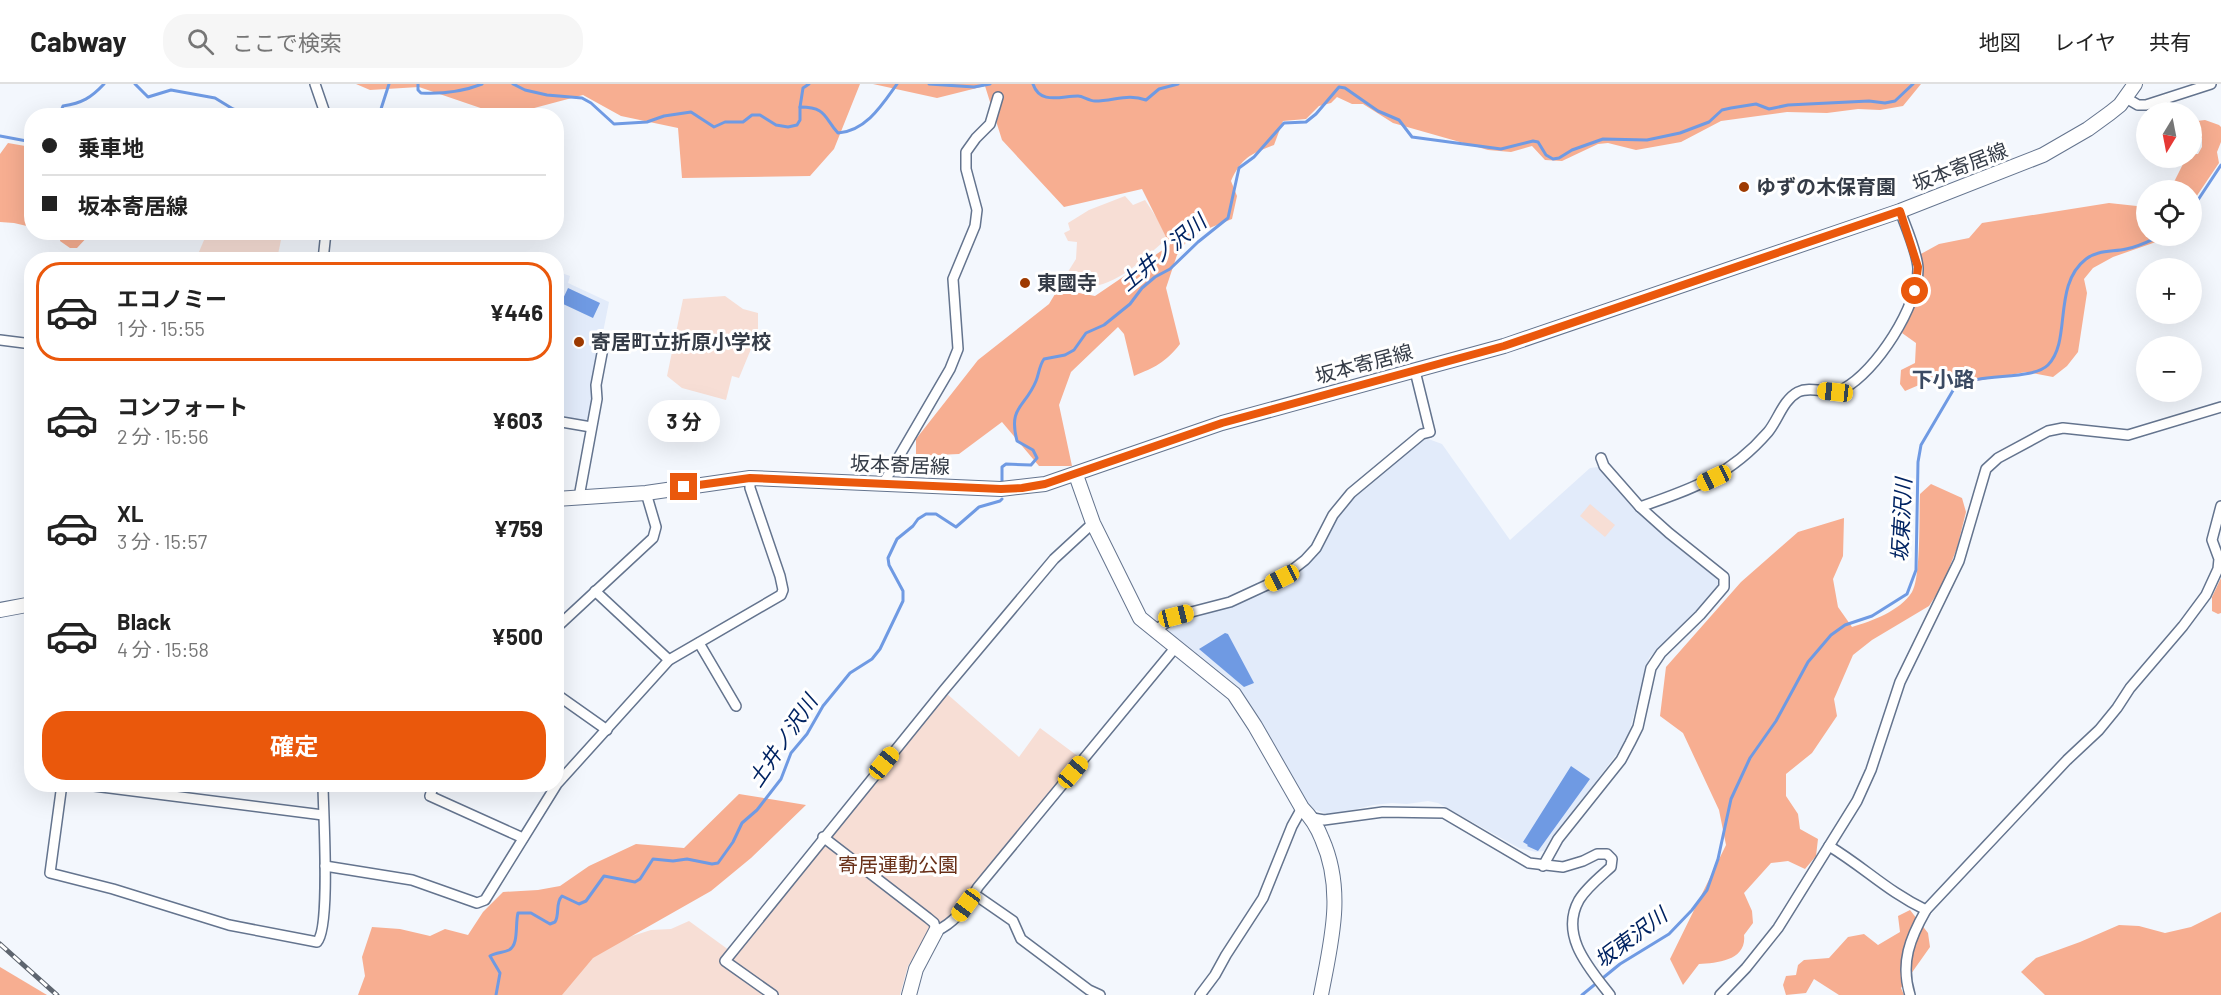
<!DOCTYPE html>
<html lang="ja">
<head>
<meta charset="utf-8">
<style>
	:root { --surface:#fff; --page:#f6f6f6; --text:#222; --muted:#767676; --line:#e0e0e0; --accent:#ea580c }
	body { margin:0; font-family:Barlow,"Noto Sans JP",sans-serif; background:var(--page); color:var(--text); height:100vh; display:flex; flex-direction:column; font-size:22px; white-space:nowrap }
	* { box-sizing:border-box; margin:0 }
	p { font-size:20px; color:var(--muted) }
	.icon { flex:none; width:33px; height:33px; fill:none; stroke:currentColor; stroke-width:2; stroke-linecap:round; stroke-linejoin:round }
	.map { position:relative; flex:1; overflow:hidden }
	.drawer { position:absolute; left:24px; top:168px; width:540px; height:540px; display:flex; flex-direction:column; background:var(--surface); border-radius:24px; box-shadow:0 6px 24px #0002 }
	.drawer>* { flex:none }
	.top-card { position:absolute; left:24px; top:24px; width:540px; height:132px; border-radius:24px; box-shadow:0 6px 24px #0002; display:grid; align-content:center; height:132px; padding:0 18px; background:var(--surface) }
	.needle { width:39px; rotate:190deg }
	.buttons { position:absolute; left:2136px; top:18px; display:grid; gap:12px }
	.buttons a { display:grid; place-items:center; width:66px; height:66px; border-radius:50%; background:var(--surface); box-shadow:0 6px 24px #0002; font-size:30px }
	.end { position:absolute; width:27px; height:27px; margin:-14px; border:8px solid #ea580c; background:#fff; box-shadow:0 0 0 3px #fff }
	.from { border-radius:50% }
	.bubble { position:absolute; height:42px; border-radius:21px; background:var(--surface); box-shadow:0 6px 24px #0002; font-size:20px; font-weight:700; line-height:42px; text-align:center }
	.car { position:absolute; width:18px; height:36px; margin:-18px -9px; border-radius:8px; box-shadow:0 0 4px 2px #0007; background:linear-gradient(#f5c518 24%,#345 0 40%,#f5c518 0 76%,#345 0 86%,#f5c518 0) }
	.top-card b { display:flex; align-items:center; gap:21px; height:57px; font-size:22px }
	.top-card b+b { border-top:2px solid var(--line) }
	.top-card i { width:15px; height:15px; background:var(--text) }
	ul { padding:10px 0 0; list-style:none }
	li { display:flex; align-items:center; gap:18px; height:99px; margin:0 12px 9px; padding:0 6px; border:3px solid transparent; border-radius:24px }
	li div { flex:1 }
	li b { display:block; font-size:22px }
	li em { font-style:normal; font-weight:700 }
	li.current { border-color:var(--accent) }
	li>.icon { width:54px; height:54px; stroke-width:1.5 }
	.primary-button { display:flex; gap:12px; margin-top:auto; padding:12px 18px }
	.primary-button a { flex:1; height:69px; border-radius:24px; background:var(--accent); color:#fff; font-size:24px; font-weight:700; line-height:69px; text-align:center }
	header { display:flex; align-items:center; gap:36px; box-sizing:border-box; height:84px; padding:0 30px; background:var(--surface); border-bottom:2px solid var(--line) }
	header strong { font-size:28px }
	nav { display:flex; gap:33px; margin-inline-start:auto; font-size:21px }
	.search { width:420px; height:54px; background:var(--page); display:flex; align-items:center; gap:15px; box-sizing:border-box; padding:0 21px; border-radius:24px; color:var(--muted); font-size:22px }
	.map>svg:first-child { display:block }
	.built { fill:#e2ebfa }
	.green { fill:#f7ded5 }
	.forest { fill:#f7ae91 }
	.water { fill:#6f9ae3 }
	.lines { fill:none; stroke-linecap:round; stroke-linejoin:round }
	.stream { stroke:#6f9ae3; stroke-width:3 }
	.street-casing { stroke:#64748e; stroke-width:12 }
	.secondary-casing { stroke:#64748e; stroke-width:16 }
	.street { stroke:#fff; stroke-width:9 }
	.secondary { stroke:#fff; stroke-width:14 }
	.rail-casing { stroke:#5e656f; stroke-width:5 }
	.rail { stroke:#fff; stroke-width:3; stroke-dasharray:9; stroke-linecap:butt }
	.route { stroke:#ea580c; stroke-width:8 }
	.poi-dot { fill:#9e3a01; stroke:#fff; stroke-width:2 }
	.labels { text-anchor:middle; stroke-width:6; stroke-linejoin:round; paint-order:stroke }
	.street-label { font-size:20px; fill:#353c47; stroke:#fff }
	.poi-label { font-size:20px; font-weight:bold; fill:#353c47; stroke:#fff; text-anchor:start }
	.park-label { font-size:20px; fill:#693018; stroke:#fff }
	.water-label { font-size:21px; font-style:italic; fill:#002362; stroke:#fff }
	.neighbourhood-label { font-size:21px; font-weight:bold; fill:#3b4a62; stroke:#fff }
</style>
</head>
<body>
<header>
<strong>Cabway</strong>
<div class="search"><svg class="icon" aria-label="search" viewBox="0 0 24 24"><circle cx="10" cy="10" r="6"/><path d="M15 15l6 6"/></svg>ここで検索</div>
<nav><a>地図</a><a>レイヤ</a><a>共有</a></nav>
</header>
<div class="map">
<svg width="2221" height="911" viewBox="0 0 2221 911">
	<rect width="100%" height="100%" fill="#f3f7fd"/>
	<g class="built">
		<path d="M556,187L570,192L568,199L609,218L593,299V313L587,337L557,332Z"/>
		<path d="M1423,353L1442,360L1510,456L1590,384L1598,383L1652,440L1717,493L1720,500L1698,527L1675,547L1649,574L1627,656L1544,767L1536,768L1519,764L1438,719L1428,717L1407,720L1392,719L1373,721L1336,730H1327L1305,722L1249,622L1164,547L1166,543L1178,535L1233,521L1289,493L1349,416Z"/>
	</g>
	<g class="green">
		<path d="M1125,112L1133,121L1145,116L1169,153C1151,168 1126,193 1103,200C1089,204 1074,201 1061,199L1076,175L1077,158L1068,157L1064,149L1070,146L1068,139L1089,126Z"/>
		<path d="M207,149H277L281,156L277,175H196Z"/>
		<path d="M725,212L743,225L758,229V248L739,294L732,292L726,316L682,304L667,292L683,215Z"/>
		<path d="M1590,420L1615,441L1605,453L1580,432Z"/>
		<path d="M946,609L1019,673L1040,644L1079,673L953,828L921,862L908,882L900,911H561L571,890L607,860L651,846L671,845L689,837L733,869Z"/>
	</g>
	<g class="forest">
		<path d="M356,0H860L834,65L810,92L682,94L678,44L621,32L583,11L504,32L419,3L370,6Z"/>
		<path d="M873,0H1921L1903,22L1880,26L1858,25L1827,29L1787,28L1721,37L1681,58L1636,66L1608,59L1598,60L1562,77L1545,76L1532,62L1511,68L1488,66L1393,39L1363,20H1352L1337,13L1331,19L1319,22L1306,35L1283,37L1274,61C1251,70 1242,73 1231,97L1237,112L1232,135L1202,147L1187,157L1177,171L1166,204L1180,260C1165,279 1155,283 1134,292L1124,250L1118,243L1071,288L1059,321L1072,382H1039L1002,338L959,370L916,372V355L978,276L1049,220L1058,205L1095,212L1170,161L1142,105L1064,123L1002,56L985,2L937,14Z"/>
		<path d="M2205,36L2219,41L2221,43V58L2217,68L2219,79L2192,119V106H2170L2186,74H2192V70H2198L2202,63V54L2193,51L2192,46L2195,43L2197,37Z"/>
		<path d="M8,59L31,63V143L14,139L0,138V70Z"/>
		<path d="M2109,119L2146,123V152H2173L2113,173L2093,184L2084,195L2087,209L2078,268L2067,282L2053,293L2026,288L1944,303L1928,300L1919,301L1905,307L1900,300L1901,286L1915,279L1916,259L1902,249C1916,224 1922,200 1919,171L1939,160L1969,154L1982,139Z"/>
		<path d="M62,148H106V149L90,150L77,164H70L60,157Z"/>
		<path d="M1931,400L1962,414L1966,428L1957,464L1942,502L1929,522L1872,556L1853,571L1834,615L1837,632L1812,669L1786,690V712L1798,730L1800,745L1818,755L1816,772L1805,785L1788,777L1771,779L1744,809L1752,827L1753,839L1744,851C1747,876 1718,879 1699,880L1683,901L1670,875L1726,761L1719,726L1683,649L1660,632L1666,583L1741,498L1798,448L1844,434L1843,472L1833,495L1838,523L1852,543C1872,537 1900,527 1912,508C1921,493 1919,430 1920,410Z"/>
		<path d="M2221,494V529L2218,530L2212,527V513Z"/>
		<path d="M739,710L806,721L751,774L711,807L593,874L562,911H358L365,892L362,873L372,843L400,845L430,852L445,845L468,851L483,828L503,808L538,806L560,802L589,782L636,760L684,764Z"/>
		<path d="M1910,826L1928,849L1930,863L1901,904L1904,911H1839L1814,895L1806,909L1786,911L1783,901L1786,892L1796,891L1798,881L1804,876L1829,874L1848,853L1864,850L1878,861L1900,848L1898,832Z"/>
		<path d="M2221,828V911H2045L2021,888L2036,874L2080,858L2119,841L2139,842L2165,849L2191,843Z"/>
		<path d="M0,883L47,911H0Z"/>
	</g>
	<g class="water">
		<path d="M568,204L600,219L593,234L561,219Z"/>
		<path d="M1225,549L1228,550L1254,599L1244,603L1199,565Z"/>
		<path d="M1571,682L1590,695L1538,767L1527,762L1528,761L1523,758Z"/>
	</g>
	<g class="lines">
		<g class="stream">
			<path d="M135,0L148,13L171,6L215,14L233,25L254,32"/>
			<path d="M418,0V6L421,9C442,10 462,8 482,0"/>
			<path d="M513,0L525,6L547,11L582,14L591,19L614,40L647,38L664,32L691,28L714,43L725,38H743L752,31H760L776,41L788,43L797,41L800,36V23C827,23 824,34 838,49C866,47 882,21 897,0"/>
			<path d="M929,0L974,3L990,0"/>
			<path d="M1033,0C1040,21 1061,12 1078,12C1083,12 1089,17 1095,17C1114,17 1128,9 1146,16L1159,5L1178,0"/>
			<path d="M800,23L803,4L809,0"/>
			<path d="M59,32L63,22C82,19 91,14 104,0"/>
			<path d="M373,32L380,28L389,0"/>
			<path d="M0,52L32,58"/>
			<path d="M2192,125L2221,81"/>
			<path d="M1002,398V383L1006,380L1031,381L1037,374L1033,366L1017,357C1008,322 1025,324 1036,297C1039,290 1039,282 1044,275L1065,271L1074,266L1086,249L1104,241L1130,220L1142,204L1155,193L1170,185L1198,158L1228,134L1239,84L1254,73L1284,39L1306,38L1316,30L1339,3L1345,4L1378,27L1399,36L1412,53L1501,65L1533,57L1538,58L1546,71L1553,75L1559,74L1572,66L1603,55L1647,56L1680,49L1709,38L1722,26L1731,24L1756,20L1769,25L1788,21L1869,17L1885,19L1895,17L1913,0"/>
			<path d="M496,911L500,889L490,872C496,868 503,869 509,866C519,861 515,840 518,829H531L550,840L555,838C560,830 555,819 562,812L579,820L586,817L604,792L635,798L640,795L653,775L673,777L687,775L712,780L718,779L733,758L742,739L757,726L781,695L791,669L807,650L823,622L850,589L872,575L880,565L903,517V507L889,481L888,474L897,455L913,442L918,435L926,430H936L956,443L979,423L1000,417L1002,415"/>
			<path d="M1582,911L1620,880L1669,850L1692,826L1707,806L1718,775L1731,715L1750,674L1776,637L1808,578L1831,551L1845,541L1872,532L1907,510L1916,486L1918,378L1921,361L1955,303C1978,288 2032,297 2048,281C2072,257 2052,201 2086,175C2097,166 2113,168 2126,165C2138,163 2149,157 2160,152"/>
		</g>
		<defs>
			<g id="street">
				<path d="M315,0L326,32"/>
				<path d="M2126,14L2138,21H2146L2211,0"/>
				<path d="M323,176L326,148"/>
				<path d="M0,256L32,260"/>
				<path d="M556,337L591,343"/>
				<path d="M883,400L950,285L958,265L953,195L975,142L977,126L966,85V68L976,54L990,40L998,13"/>
				<path d="M579,413L597,315L596,301L604,259"/>
				<path d="M1640,423C1692,405 1730,392 1768,348C1778,336 1783,316 1798,308C1812,301 1829,312 1843,305C1876,288 1919,221 1918,184C1917,168 1906,143 1900,127"/>
				<path d="M595,507L669,576"/>
				<path d="M556,544L653,454L656,443L646,409"/>
				<path d="M1154,547L1176,532L1230,518L1282,494L1305,476L1316,464L1333,431L1351,409L1422,350L1430,348L1415,287"/>
				<path d="M699,559L736,622"/>
				<path d="M556,610L607,646"/>
				<path d="M62,700L50,789L113,805L229,841L317,858C331,844 323,726 323,700"/>
				<path d="M78,700L323,731"/>
				<path d="M434,700L430,712L523,754"/>
				<path d="M1313,734L1324,736L1383,728L1444,729L1529,779L1563,783L1583,777L1597,770H1607L1612,775L1611,783C1600,793 1587,803 1579,816C1559,852 1590,885 1610,911"/>
				<path d="M823,753L928,834L934,839L936,847C955,839 968,821 978,803L1175,564"/>
				<path d="M1829,762C1864,783 1888,808 1926,826"/>
				<path d="M325,782L412,796L477,819L485,816L557,700L669,576L781,511L783,506L780,492L750,404V394"/>
				<path d="M1543,782L1558,755L1621,676L1630,659L1638,643L1651,584L1661,569L1700,531L1724,503V493L1669,449L1640,423L1604,382L1601,374"/>
				<path d="M974,810L1013,837L1021,855L1089,906L1100,911"/>
				<path d="M773,911L725,877L944,606L1054,475L1093,439"/>
				<path d="M1200,911L1215,891L1226,871L1263,814L1292,742L1302,724"/>
				<path d="M1720,911L1746,884L1778,844L1857,717L1871,686L1900,598L1959,477L1986,385L1998,374L2048,347L2063,344L2128,351L2221,323"/>
				<path d="M1910,911C1900,879 1910,854 1926,826L2067,676L2099,646L2117,624L2130,604L2183,542L2206,511L2218,485L2219,475L2212,456L2221,422"/>
			</g>
			<g id="secondary">
				<path d="M1076,391L1093,439L1140,534L1234,610L1255,642L1302,724C1312,734 1317,742 1322,755C1345,807 1331,858 1321,911"/>
				<path d="M556,415L646,409L750,394L1001,405L1045,400L1222,339L1504,262L1900,127L2043,71L2088,45L2110,29L2120,21L2135,0"/>
				<path d="M0,526L32,520"/>
				<path d="M909,911L916,885L936,847"/>
			</g>
		</defs>
		<use href="#street" class="street-casing"/>
		<use href="#secondary" class="secondary-casing"/>
		<use href="#street" class="street"/>
		<use href="#secondary" class="secondary"/>
		<defs>
			<path id="rail" d="M0,860L57,911"/>
		</defs>
		<use href="#rail" class="rail-casing"/>
		<use href="#rail" class="rail"/>
	</g>
	<g class="lines">
		<path class="route" d="M684,403L750,394L1001,405L1022,404L1045,400L1222,339L1504,262L1900,127L1918,183L1915,207"/>
	</g>
	<g class="poi-dot">
		<circle cx="1744" cy="103" r="6"/>
		<circle cx="1025" cy="199" r="6"/>
		<circle cx="579" cy="258" r="6"/>
	</g>
	<g class="labels">
		<g class="street-label">
			<text transform="translate(1960 83) rotate(-21)" y="7">坂本寄居線</text>
			<text transform="translate(1364 280) rotate(-15)" y="7">坂本寄居線</text>
			<text transform="translate(900 381) rotate(2)" y="7">坂本寄居線</text>
		</g>
		<g class="poi-label">
			<text x="1756" y="110">ゆずの木保育園</text>
			<text x="1037" y="206">東國寺</text>
			<text x="591" y="265">寄居町立折原小学校</text>
		</g>
		<g class="park-label">
			<text x="898" y="788">寄居運動公園</text>
		</g>
		<g class="water-label">
			<text transform="translate(1163 169) rotate(-40)" y="7">土井ノ沢川</text>
			<text transform="translate(1902 436) rotate(-87)" y="7">坂東沢川</text>
			<text transform="translate(783 657) rotate(-56)" y="7">土井ノ沢川</text>
			<text transform="translate(1631 854) rotate(-37)" y="7">坂東沢川</text>
		</g>
		<g class="neighbourhood-label">
			<text x="1943" y="303">下小路</text>
		</g>
	</g>
</svg>
<div class="buttons">
<a><svg class="needle" viewBox="-14 -14 28 28"><path d="M0-13l5 13h-10z" fill="#e53935"/><path d="M0 13l5-13h-10z" fill="#767676"/></svg></a>
<a><svg class="icon" aria-label="locate" viewBox="0 0 24 24"><circle cx="12" cy="12" r="6"/><path d="M12 2v4M12 18v4M2 12h4M18 12h4"/></svg></a>
<a>+</a>
<a>−</a>
</div>
<i class="end from" style="left:1915px;top:207px"></i>
<i class="end" style="left:684px;top:403px"></i>
<div class="bubble" style="left:648px;top:316px;width:72px">3 分</div>
<i class="car" style="left:1835px;top:308px;rotate:276deg"></i>
<i class="car" style="left:1714px;top:394px;rotate:245deg"></i>
<i class="car" style="left:1282px;top:494px;rotate:243deg"></i>
<i class="car" style="left:1176px;top:532px;rotate:76deg"></i>
<i class="car" style="left:884px;top:679px;rotate:39deg"></i>
<i class="car" style="left:1073px;top:688px;rotate:40deg"></i>
<i class="car" style="left:966px;top:821px;rotate:216deg"></i>
<div class="top-card">
<b><i class="from"></i>乗車地</b>
<b><i></i>坂本寄居線</b>
</div>
<section class="drawer">
<ul>
<li class="current"><svg class="icon" aria-label="car" viewBox="0 0 24 24"><path d="M5 17H2v-5l4-1 3-4h7l3 4 3 1v5h-3M9 17h6M6 11h13"/><circle cx="7" cy="17" r="2"/><circle cx="17" cy="17" r="2"/></svg><div><b>エコノミー</b><p>1 分 · 15:55</p></div><em>¥446</em></li>
<li><svg class="icon" aria-label="car" viewBox="0 0 24 24"><path d="M5 17H2v-5l4-1 3-4h7l3 4 3 1v5h-3M9 17h6M6 11h13"/><circle cx="7" cy="17" r="2"/><circle cx="17" cy="17" r="2"/></svg><div><b>コンフォート</b><p>2 分 · 15:56</p></div><em>¥603</em></li>
<li><svg class="icon" aria-label="car" viewBox="0 0 24 24"><path d="M5 17H2v-5l4-1 3-4h7l3 4 3 1v5h-3M9 17h6M6 11h13"/><circle cx="7" cy="17" r="2"/><circle cx="17" cy="17" r="2"/></svg><div><b>XL</b><p>3 分 · 15:57</p></div><em>¥759</em></li>
<li><svg class="icon" aria-label="car" viewBox="0 0 24 24"><path d="M5 17H2v-5l4-1 3-4h7l3 4 3 1v5h-3M9 17h6M6 11h13"/><circle cx="7" cy="17" r="2"/><circle cx="17" cy="17" r="2"/></svg><div><b>Black</b><p>4 分 · 15:58</p></div><em>¥500</em></li>
</ul>
<div class="primary-button"><a>確定</a></div>
</section>
</div>
</body>
</html>
